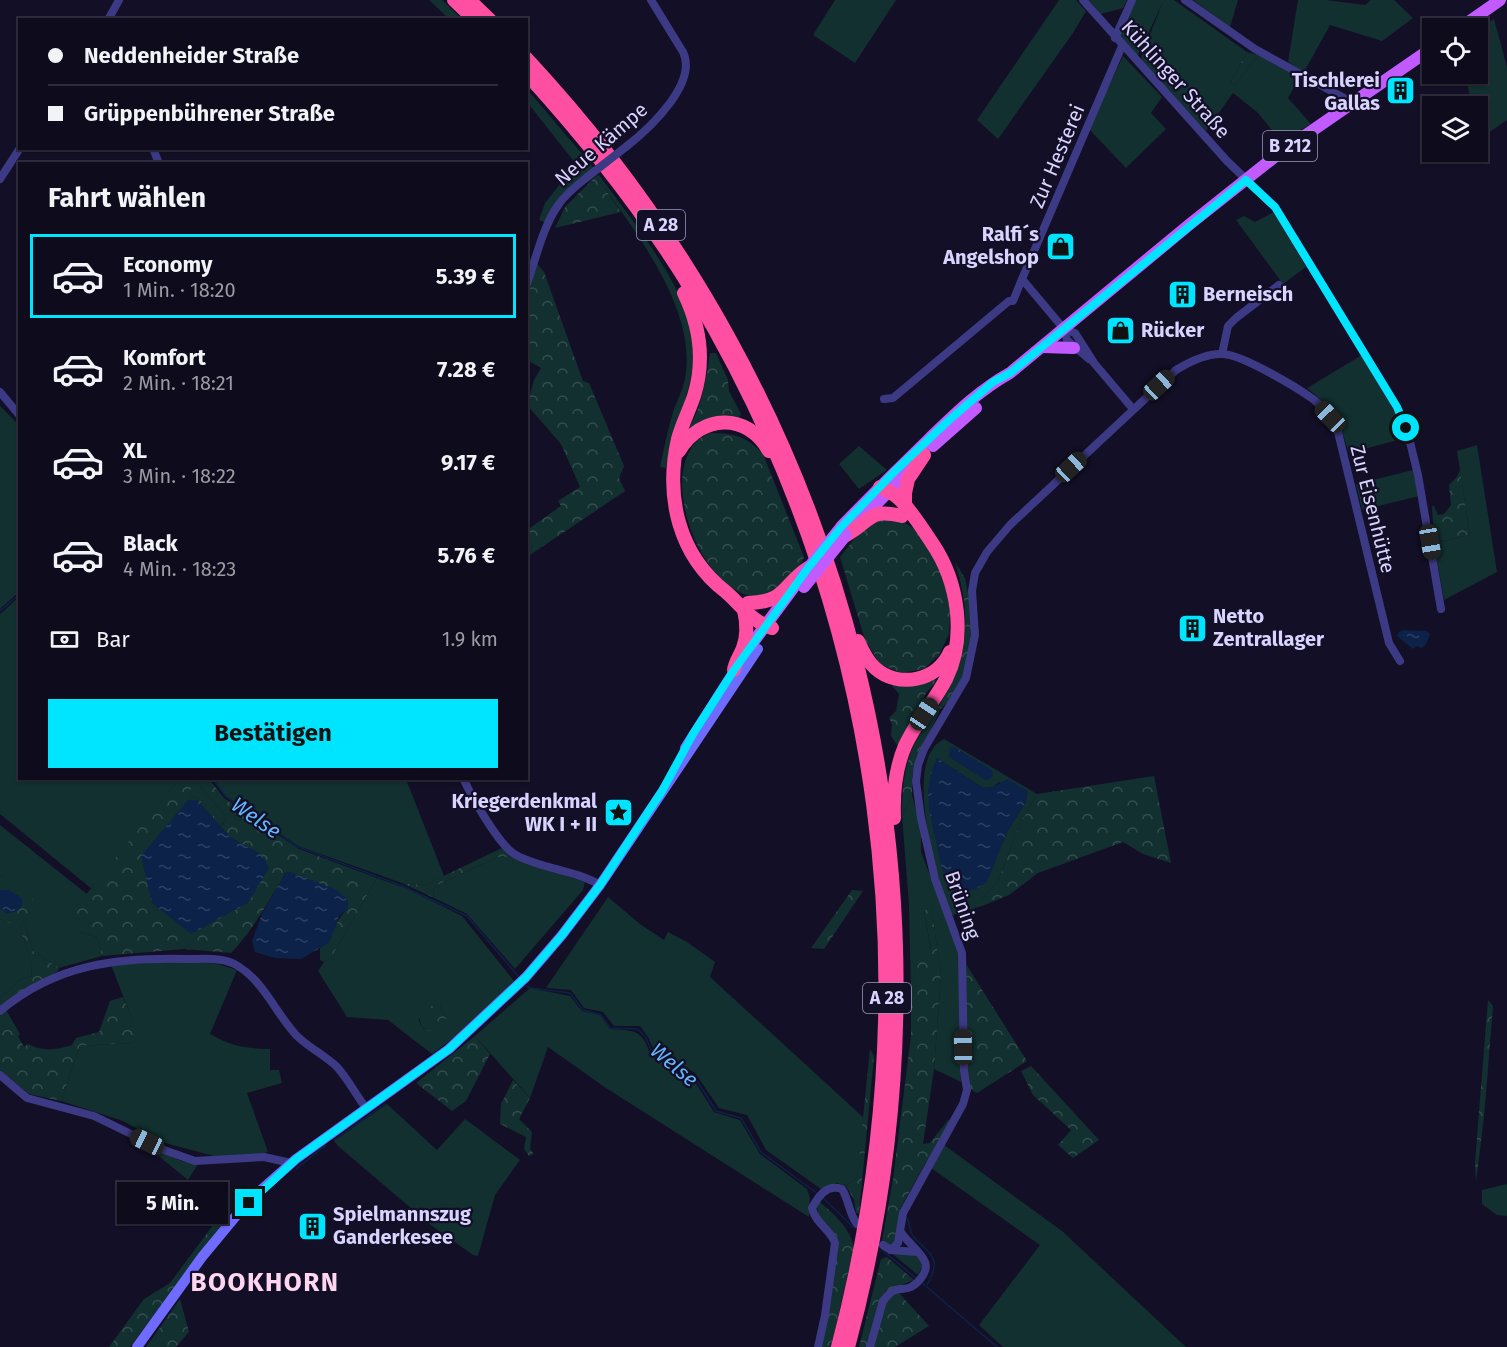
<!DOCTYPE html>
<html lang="de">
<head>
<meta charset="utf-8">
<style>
	:root { --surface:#0e0b1c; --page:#171425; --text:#f1f3f6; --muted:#9b9ba3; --line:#2e2b3b; --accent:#00e5ff }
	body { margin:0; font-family:"Fira Sans",sans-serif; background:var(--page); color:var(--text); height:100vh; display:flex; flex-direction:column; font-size:22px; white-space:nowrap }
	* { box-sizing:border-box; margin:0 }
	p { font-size:20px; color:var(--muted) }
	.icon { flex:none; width:33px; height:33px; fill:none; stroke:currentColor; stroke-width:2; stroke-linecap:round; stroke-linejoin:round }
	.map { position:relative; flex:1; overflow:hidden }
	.panel { position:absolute; left:18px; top:162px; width:510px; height:618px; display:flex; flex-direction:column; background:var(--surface); border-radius:0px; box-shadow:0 2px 4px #0004,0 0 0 2px var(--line) }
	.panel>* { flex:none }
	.guide { position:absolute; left:18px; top:18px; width:510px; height:132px; border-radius:0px; box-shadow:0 2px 4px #0004,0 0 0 2px var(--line); display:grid; align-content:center; height:132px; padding:0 30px; background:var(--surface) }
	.controls { position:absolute; left:1422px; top:18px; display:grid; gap:12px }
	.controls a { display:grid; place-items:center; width:66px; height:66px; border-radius:0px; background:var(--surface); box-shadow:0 2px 4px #0004,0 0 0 2px var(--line); font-size:30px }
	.end { position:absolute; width:27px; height:27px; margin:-14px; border:8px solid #00e5ff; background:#111; box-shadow:0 0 0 3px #111 }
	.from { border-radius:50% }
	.bubble { position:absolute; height:42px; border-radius:0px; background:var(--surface); box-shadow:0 2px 4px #0004,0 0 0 2px var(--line); font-size:20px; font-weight:700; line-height:42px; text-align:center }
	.car { position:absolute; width:18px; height:36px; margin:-18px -9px; border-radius:8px; box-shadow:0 0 4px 2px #0007; background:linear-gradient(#222 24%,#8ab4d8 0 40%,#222 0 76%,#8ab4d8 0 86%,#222 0) }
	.guide b { display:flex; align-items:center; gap:21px; height:57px; font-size:22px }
	.guide b+b { border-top:2px solid var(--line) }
	.guide i { width:15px; height:15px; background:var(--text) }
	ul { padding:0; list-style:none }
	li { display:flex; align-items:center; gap:18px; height:84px; margin:0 12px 9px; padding:0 18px; border:3px solid transparent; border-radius:0px }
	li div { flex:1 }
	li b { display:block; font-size:22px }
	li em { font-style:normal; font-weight:700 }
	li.selected { border-color:var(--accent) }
	li>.icon { width:54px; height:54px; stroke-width:1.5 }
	h2 { padding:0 30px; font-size:27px; line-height:72px }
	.pay { display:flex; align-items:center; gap:15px; height:66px; padding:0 30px; font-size:22px }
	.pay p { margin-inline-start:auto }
	.button { display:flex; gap:12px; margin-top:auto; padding:12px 30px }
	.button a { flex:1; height:69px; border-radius:0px; background:var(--accent); color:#111; font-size:24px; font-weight:700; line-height:69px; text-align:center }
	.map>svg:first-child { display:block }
	.green { fill:#12302f; fill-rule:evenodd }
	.forest { fill:url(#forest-crowns); fill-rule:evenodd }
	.water { fill:url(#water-ripples) }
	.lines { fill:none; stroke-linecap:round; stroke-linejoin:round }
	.stream { stroke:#0c2248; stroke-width:1.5 }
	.minor { stroke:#3d3a85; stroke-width:8 }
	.secondary { stroke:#6f6bff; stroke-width:10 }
	.primary { stroke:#c25bff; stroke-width:12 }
	.motorway { stroke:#ff4fa3; stroke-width:14 }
	.minor-bridge { stroke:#3d3a85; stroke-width:8 }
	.primary-bridge { stroke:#c25bff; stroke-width:12 }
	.route { stroke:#00e5ff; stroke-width:8 }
	.labels { text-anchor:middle; stroke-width:4.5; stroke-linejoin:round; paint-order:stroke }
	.shield { fill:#130f26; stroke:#9e99be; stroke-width:1.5 }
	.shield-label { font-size:18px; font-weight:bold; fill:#d9d4ff }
	.street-label { font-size:20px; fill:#d9d4ff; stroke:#130f26 }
	.poi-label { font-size:20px; font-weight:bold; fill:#d9d4ff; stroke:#130f26; text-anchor:start }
	.water-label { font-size:21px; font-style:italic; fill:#62b6ff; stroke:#130f26 }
	.district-label { font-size:26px; font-weight:bold; letter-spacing:1.5px; fill:#ffd6f0; stroke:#130f26 }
</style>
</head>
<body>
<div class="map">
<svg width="1507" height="1347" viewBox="0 0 1507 1347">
	<defs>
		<pattern id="forest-crowns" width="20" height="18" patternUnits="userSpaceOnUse" patternTransform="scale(1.5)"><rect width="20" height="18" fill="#12302f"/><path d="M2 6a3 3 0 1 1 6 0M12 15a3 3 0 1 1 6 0" fill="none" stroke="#344d4e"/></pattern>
		<pattern id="water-ripples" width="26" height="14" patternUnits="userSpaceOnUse" patternTransform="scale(1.5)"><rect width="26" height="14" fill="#0c2248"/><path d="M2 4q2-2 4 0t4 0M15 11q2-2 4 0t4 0" fill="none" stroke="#2f4163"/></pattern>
	</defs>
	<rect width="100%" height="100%" fill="#130f26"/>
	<g class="green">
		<path d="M429,0H442L462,19H449Z"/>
		<path d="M835,0H896L855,63L813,35Z"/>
		<path d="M1059,0H1076L1086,11L1073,33L998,139L977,120Z"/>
		<path d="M1089,0H1127L1123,8L1101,14Z"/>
		<path d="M1136,0H1174L1247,52L1230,83L1235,85L1258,55L1300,77L1288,98L1311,124L1281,141L1257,112L1233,93L1206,131L1141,61L1142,54L1163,2L1137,57L1118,35Z"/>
		<path d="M1194,0H1238L1230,27L1193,0Z"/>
		<path d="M1298,0H1326L1365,5L1371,0H1394L1413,18L1382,41L1330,25L1304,72L1288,62Z"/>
		<path d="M1494,19L1507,67V120L1478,140V106H1437L1470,95L1464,74H1478V30Z"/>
		<path d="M1123,56L1162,97L1151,113L1166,129L1126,168L1089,129Z"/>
		<path d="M526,88L594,168L561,195L546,223L539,220L545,203L576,164L527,102Z"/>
		<path d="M599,175C630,218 696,297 694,351C693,391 673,429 666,468L660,467C664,448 668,428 674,409C678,399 683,389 685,379C698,309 634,230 596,176Z"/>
		<path d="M1274,212L1306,267L1283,284L1236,220L1244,216L1255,222Z"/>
		<path d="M1362,355L1398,418L1406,438L1349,453C1340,422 1332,408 1307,388Z"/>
		<path d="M0,406L20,426L19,592L0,609Z"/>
		<path d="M1477,445L1497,572L1444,600L1434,543L1470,535L1457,451Z"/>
		<path d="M859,446L887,470L859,489L839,464Z"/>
		<path d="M1413,470L1419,496L1362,510L1356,484Z"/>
		<path d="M19,597L20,778L179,779L92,889L0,814V614Z"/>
		<path d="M944,739L1037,794L1020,824L998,881L982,899V906L950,916C939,879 900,760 944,739ZM937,758L983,788L993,787L999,782L1026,802L1007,832L987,881Z"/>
		<path d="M193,779H197L202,789L225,815L226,819L221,825L198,798L189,795Z"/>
		<path d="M213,779H406L444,876L425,885L402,883L298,846L226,796Z"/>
		<path d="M912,795L921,828V852L959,950L961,1082L934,1069L941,974L931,906L924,911L931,950L918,957L911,996L909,905L902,816Z"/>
		<path d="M0,825L88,895L76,907L80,932L97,937L102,956L59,968L33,951L23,919L2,875L0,877Z"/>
		<path d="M498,857H511L585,882L583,890L515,969L467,914L434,898L433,890L437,885Z"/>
		<path d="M377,878L408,889L462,916L514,981L466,1029L432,1054L388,1020L347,1017L318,971L324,962L331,958ZM440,1005L446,1018L424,1029L420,1024L419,1019Z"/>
		<path d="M608,897L640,924L664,940L668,932L687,942L715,962L710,977L864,1118L857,1177L846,1186L837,1183L821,1189L766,1150L747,1115L719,1108L695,1073L653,1048L648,1037L640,1026H614L603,1012L584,1008L571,990L546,988Z"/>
		<path d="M0,919L20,926L31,963L32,976L21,979L0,998Z"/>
		<path d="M185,961L218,964L237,970L210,1034C233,1047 244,1048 270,1049V1070H279L282,1083L247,1093L268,1152L252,1156H214L161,1142L123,1121L61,1101L80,1046L131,1043L140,1039L111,965Z"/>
		<path d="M530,988L570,996L582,1011L600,1015L610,1029C634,1031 641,1028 650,1053L692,1077L714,1112L740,1120L760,1154L807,1189L810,1198L809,1217L606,1088L548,1047L530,1098L475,1036Z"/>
		<path d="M387,1104L437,1150L465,1119L520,1160L495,1195L478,1256L473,1255L432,1226L338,1146L334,1141Z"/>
		<path d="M144,1144L181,1161L198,1164L188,1180Z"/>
		<path d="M944,1145L1062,1231L1186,1347H1003L979,1325L1040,1245L931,1168Z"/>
		<path d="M1507,1184V1216L1497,1215L1482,1204V1190Z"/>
		<path d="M890,1252L917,1254L923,1264L918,1275Z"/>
	</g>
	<g class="forest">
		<path d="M1247,52L1258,55L1235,85L1230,83Z"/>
		<path d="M596,176L621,212L555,228L565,207Z"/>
		<path d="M537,264L544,272L583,381L589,383L624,466L619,478L625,491L527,557V530L561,506L558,501L580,487L561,444L527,405L534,380L541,368L527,360L526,292Z"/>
		<path d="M710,353H716L728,380L729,391L741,414L736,423L693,429L690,426C703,404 706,377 710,353Z"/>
		<path d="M710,433C732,433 747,436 763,454L804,557C801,568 793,574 786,582C727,644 648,487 698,440C701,437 706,435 710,433Z"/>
		<path d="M1460,470L1470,535L1434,543L1432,506H1434L1438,515L1444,514L1451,505L1449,485L1457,477Z"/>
		<path d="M890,518L904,522L917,531L938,562L951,599L949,634L939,655L924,669L901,673L880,664L865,640L840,557C857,537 862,523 890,518Z"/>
		<path d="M955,562L965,578L972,614V639L964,677L951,698L940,710L918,757L912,776V795L902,816C902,795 903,773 911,752C917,736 931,720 940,704C969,656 972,616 955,562Z"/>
		<path d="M933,678L936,682L926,693L922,706L911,715L910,729L899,748L891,736L892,724L889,718L896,711L899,694L892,686L894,684Z"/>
		<path d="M1154,776L1171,863L1143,854L1123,842L1038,873L1009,895L982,906V899L998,881L1020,824L1037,794Z"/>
		<path d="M179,779H209L224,798L299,849L377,878L331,958L324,962L320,960V948C336,937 332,922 348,909L286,872C269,901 254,929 231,953L184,949L102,956L97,937L80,932L73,922L76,907ZM194,779H197L202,789L225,815L226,819L222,825L198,798L189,795ZM197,800L230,837L262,855L141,856Z"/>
		<path d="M504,847L511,857H498L437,885L433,890L434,898L402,883L425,885Z"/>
		<path d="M2,875L36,902L23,919L33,951L59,968L58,971L0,1007V998L21,979L32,976L31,963L20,927L0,919V908L6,913L9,890H0V877Z"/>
		<path d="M852,890L863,891L824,949L811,948Z"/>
		<path d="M931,905L941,974L934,1069L923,1144L930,1143L948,1120L952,1121L944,1145L926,1162L900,1209L894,1245H887L882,1240L893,1179L911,1036V996L918,956L931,949L924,911Z"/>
		<path d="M964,961L1027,1061L977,1093L968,1088Z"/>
		<path d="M123,997L141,1039L131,1043L80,1046L61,1101L29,1094L0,1070V1016L6,1010L20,1034L18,1036L24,1047L28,1044C44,1052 56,1050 72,1045L76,1038L99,1032L110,1001Z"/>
		<path d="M1488,1000L1493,1006L1484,1117L1476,1182L1475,1162Z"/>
		<path d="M437,1003L440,1005L446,1018L439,1030C425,1033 417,1027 421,1012Z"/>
		<path d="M475,1036L490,1054L466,1101L452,1111L416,1083Z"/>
		<path d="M870,1049L874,1056L859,1213H856L854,1200L846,1186L857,1177Z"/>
		<path d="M1031,1066L1099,1140L1073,1158L1058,1145L1071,1130L1033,1095L1021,1071Z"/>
		<path d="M513,1080L530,1098L519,1119L532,1132L530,1149L534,1154L529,1156L524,1149L526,1137L500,1124L501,1104Z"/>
		<path d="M818,1200C833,1214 849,1226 854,1247L831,1347H821L837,1252V1237C826,1225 814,1218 818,1200Z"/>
		<path d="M225,1209L231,1214L130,1347H109L144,1299L170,1283Z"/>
		<path d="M887,1257L914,1280L886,1291L882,1297L868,1347H859L881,1259Z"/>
		<path d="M893,1293H899L929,1326L895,1347H873L886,1303Z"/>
		<path d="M180,1299L189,1332L176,1347H146Z"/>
	</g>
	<g class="water">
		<path d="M1403,630L1426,631L1430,634L1426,644L1422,648L1416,646L1413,649L1397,636L1399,632Z"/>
		<path d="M950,747L956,748L992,770L993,775L990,779L985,780L949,757Z"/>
		<path d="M937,758L983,788L993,787L1007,779L1028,791L1026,802L1007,832L987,882L975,890H963L951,882L942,870L929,810L928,791L931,772Z"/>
		<path d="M188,800H197L230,837L262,855L269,868L248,903L191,934L152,903L141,856Z"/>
		<path d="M286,872H290L337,890L348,900V909L339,916L329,943L301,959L275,958L255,952L252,941L262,914Z"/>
		<path d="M0,890H9L22,898C24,909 16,913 6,913L0,908Z"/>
	</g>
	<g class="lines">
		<g class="stream">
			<path d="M0,611L20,594"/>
			<path d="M212,778L226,797L298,847L400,885L467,916L518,976"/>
			<path d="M527,986L530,988L570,993L583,1010L601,1015L610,1028L638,1029L646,1038L651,1050L694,1076L716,1111L741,1118L761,1152L818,1194"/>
			<path d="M334,1140L385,1104"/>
			<path d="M296,1169L326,1145"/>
			<path d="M822,1197L854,1228"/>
			<path d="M907,1218C910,1223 909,1230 913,1236C930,1255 943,1257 927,1285"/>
			<path d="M881,1249L917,1279"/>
			<path d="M921,1282L997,1347"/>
		</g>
		<g class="minor">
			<path d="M1083,0L1227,161L1275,207L1397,407L1410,442L1418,475L1441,609"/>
			<path d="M1185,0L1255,49L1344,98L1349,104"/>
			<path d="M108,20L119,0"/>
			<path d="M1115,38L1132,0"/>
			<path d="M1122,46L1022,279L1064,329L1075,333L1094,363L1133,409"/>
			<path d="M627,146C650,128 698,83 683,52L651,0"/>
			<path d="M153,148L159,164"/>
			<path d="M0,179L20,148"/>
			<path d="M526,286C536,260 542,227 559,204C566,194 576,186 586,178"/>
			<path d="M1064,329L1067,340L1089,359"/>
			<path d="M1222,354L1228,326L1236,318L1279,285"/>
			<path d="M0,392L20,416"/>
			<path d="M884,399L893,398L1009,301H1013L1022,279"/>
			<path d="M463,778C472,797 499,846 516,855C542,869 575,870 600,885"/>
			<path d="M0,1011C56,964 118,957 189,959C205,959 224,957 238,966C265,983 276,1014 297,1036C309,1048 325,1055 337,1067C348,1079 356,1095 366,1108"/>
			<path d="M0,1075L27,1098L94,1116L164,1150L195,1161L264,1157L291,1163"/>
			<path d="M883,1245L891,1250L898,1243L903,1213L963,1104L967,1090L964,1071L962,953L935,879L921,818L916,781L918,765L924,749L966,678L975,635L972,591L975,573L987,552L1010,525L1176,370C1189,362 1207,353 1223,354C1243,355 1296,387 1313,399C1325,408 1332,419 1338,432L1389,643L1400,661"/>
			<path d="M891,1250L917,1252"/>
			<path d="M818,1347L825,1315L835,1243C830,1229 815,1223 812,1208C819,1195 827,1184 842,1189C849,1200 849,1214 857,1224"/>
			<path d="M870,1347L883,1301C886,1298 889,1293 893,1291C898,1288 905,1290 911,1287C920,1282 930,1269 924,1260C919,1250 907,1242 900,1231"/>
		</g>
		<g class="secondary">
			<path d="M685,748L738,665"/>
			<path d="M137,1347L202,1257L236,1216L262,1189L296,1159L449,1049L526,977L562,935L600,885L758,649"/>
		</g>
		<g class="primary">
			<path d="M1460,28L1500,0"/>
			<path d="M1042,347L1074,348"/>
			<path d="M933,446L976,408"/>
			<path d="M860,521L912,467"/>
			<path d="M842,526C870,497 898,469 928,440C953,416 979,390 1010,373L1190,224L1277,155L1432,48"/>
			<path d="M751,645L794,587"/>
		</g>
		<g class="motorway">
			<path d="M454,0L475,20"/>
			<path d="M469,0L490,20"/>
			<path d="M526,58C851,407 974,886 848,1347"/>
			<path d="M526,73C588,141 645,213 693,292C885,612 933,987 838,1347"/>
			<path d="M684,293C700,326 705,361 694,396C689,411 682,424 678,439C665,496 678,555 726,592C741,605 752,622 772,628"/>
			<path d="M679,451C701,414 747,412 769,451"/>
			<path d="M880,487C885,490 891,492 896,496C907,504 924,531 932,543C958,581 967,637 946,679C934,702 916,722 905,746C895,769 893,793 894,818"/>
			<path d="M905,506V493L908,479L924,455"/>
			<path d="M846,535C872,521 867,508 902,516"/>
			<path d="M748,603C787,602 782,585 808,568"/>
			<path d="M858,641C862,650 867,661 875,668C898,689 938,681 950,652"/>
			<path d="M734,670C735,662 740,656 743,648C748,635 747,623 744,610"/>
		</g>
		<path class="minor-bridge" d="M586,178L627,146"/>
		<g class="primary-bridge">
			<path d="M802,576L842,526"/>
			<path d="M804,587L846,535"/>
		</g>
	</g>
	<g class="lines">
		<path class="route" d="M249,1203L296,1159L449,1049L526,977L562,935L600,885L662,791L693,734L734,670L808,568L842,526L896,470L948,421L993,382L1010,373L1246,180L1275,207L1397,407L1406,428"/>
	</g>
	<defs>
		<symbol id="building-square" viewBox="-11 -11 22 22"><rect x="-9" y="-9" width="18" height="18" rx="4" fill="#00e5ff" stroke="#130f26"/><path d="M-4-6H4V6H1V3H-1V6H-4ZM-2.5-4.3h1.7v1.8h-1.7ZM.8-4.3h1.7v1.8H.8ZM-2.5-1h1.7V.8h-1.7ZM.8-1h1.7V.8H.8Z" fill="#111"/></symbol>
		<symbol id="shop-square" viewBox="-11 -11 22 22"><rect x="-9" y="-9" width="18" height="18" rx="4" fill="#00e5ff" stroke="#130f26"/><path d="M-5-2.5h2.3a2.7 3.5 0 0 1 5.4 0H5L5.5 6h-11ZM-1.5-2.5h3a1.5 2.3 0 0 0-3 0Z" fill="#111"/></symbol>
		<symbol id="sight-square" viewBox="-11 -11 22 22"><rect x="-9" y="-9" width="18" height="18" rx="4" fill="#00e5ff" stroke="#130f26"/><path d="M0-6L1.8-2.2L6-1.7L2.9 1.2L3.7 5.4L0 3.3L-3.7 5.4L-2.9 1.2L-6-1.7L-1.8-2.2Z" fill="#111"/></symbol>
	</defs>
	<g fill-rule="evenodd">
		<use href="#building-square" x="1384" y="74" width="33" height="33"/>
		<use href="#shop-square" x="1044" y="230" width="33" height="33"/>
		<use href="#building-square" x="1166" y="278" width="33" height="33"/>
		<use href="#shop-square" x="1104" y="314" width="33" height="33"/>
		<use href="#building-square" x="1176" y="612" width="33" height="33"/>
		<use href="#sight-square" x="602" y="796" width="33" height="33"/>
		<use href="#building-square" x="296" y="1210" width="33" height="33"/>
	</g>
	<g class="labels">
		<g class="shield">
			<rect x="1263" y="131" width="54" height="30" rx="4.5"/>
			<rect x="637" y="210" width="48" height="30" rx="4.5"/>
			<rect x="863" y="983" width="48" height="30" rx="4.5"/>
		</g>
		<g class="shield-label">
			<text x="1290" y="152">B 212</text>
			<text x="661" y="231">A 28</text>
			<text x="887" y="1004">A 28</text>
		</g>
		<g class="street-label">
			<text transform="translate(1176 79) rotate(48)" y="7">Kühlinger Straße</text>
			<text transform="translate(601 144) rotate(-41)" y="7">Neue Kämpe</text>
			<text transform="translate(1057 156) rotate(-67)" y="7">Zur Hesterei</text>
			<text transform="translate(1373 509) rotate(76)" y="7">Zur Eisenhütte</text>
			<text transform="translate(963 905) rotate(71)" y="7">Brüning</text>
		</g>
		<g class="poi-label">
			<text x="1380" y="87" text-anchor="end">Tischlerei<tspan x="1380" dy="23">Gallas</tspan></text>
			<text x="1039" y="241" text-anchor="end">Ralfi´s<tspan x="1039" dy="23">Angelshop</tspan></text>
			<text x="1203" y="301">Berneisch</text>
			<text x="1141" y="337">Rücker</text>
			<text x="1213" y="623">Netto<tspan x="1213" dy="23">Zentrallager</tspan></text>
			<text x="597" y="808" text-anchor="end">Kriegerdenkmal<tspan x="597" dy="23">WK I + II</tspan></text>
			<text x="333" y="1221">Spielmannszug<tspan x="333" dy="23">Ganderkesee</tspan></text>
		</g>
		<g class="water-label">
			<text transform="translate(256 818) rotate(35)" y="7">Welse</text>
			<text transform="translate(674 1065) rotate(40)" y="7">Welse</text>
		</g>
		<g class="district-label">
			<text x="265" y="1291">BOOKHORN</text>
		</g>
	</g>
</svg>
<div class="controls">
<a><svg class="icon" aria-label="locate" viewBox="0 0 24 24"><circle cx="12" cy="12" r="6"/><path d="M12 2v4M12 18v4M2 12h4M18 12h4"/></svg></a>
<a><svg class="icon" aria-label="layers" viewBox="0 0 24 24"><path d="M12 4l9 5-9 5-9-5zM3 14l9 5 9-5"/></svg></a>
</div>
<i class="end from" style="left:1406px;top:428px"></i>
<i class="end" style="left:249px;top:1203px"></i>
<div class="bubble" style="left:117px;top:1182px;width:111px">5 Min.</div>
<i class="car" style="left:1159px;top:385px;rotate:47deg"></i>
<i class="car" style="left:1330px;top:417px;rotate:316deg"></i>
<i class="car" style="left:1071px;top:467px;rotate:47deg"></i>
<i class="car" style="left:1430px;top:542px;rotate:170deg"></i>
<i class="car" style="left:924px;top:714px;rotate:34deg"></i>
<i class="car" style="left:963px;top:1047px;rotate:359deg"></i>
<i class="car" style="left:147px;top:1142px;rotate:295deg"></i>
<div class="guide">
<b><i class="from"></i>Neddenheider Straße</b>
<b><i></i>Grüppenbührener Straße</b>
</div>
<section class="panel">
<h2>Fahrt wählen</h2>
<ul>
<li class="selected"><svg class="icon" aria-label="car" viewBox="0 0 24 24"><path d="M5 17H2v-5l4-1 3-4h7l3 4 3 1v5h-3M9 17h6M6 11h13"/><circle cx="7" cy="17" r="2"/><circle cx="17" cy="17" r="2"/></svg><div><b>Economy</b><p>1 Min. · 18:20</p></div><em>5.39 €</em></li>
<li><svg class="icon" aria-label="car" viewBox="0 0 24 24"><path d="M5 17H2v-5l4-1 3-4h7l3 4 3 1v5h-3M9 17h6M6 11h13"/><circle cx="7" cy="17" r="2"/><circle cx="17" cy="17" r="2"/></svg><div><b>Komfort</b><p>2 Min. · 18:21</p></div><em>7.28 €</em></li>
<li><svg class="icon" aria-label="car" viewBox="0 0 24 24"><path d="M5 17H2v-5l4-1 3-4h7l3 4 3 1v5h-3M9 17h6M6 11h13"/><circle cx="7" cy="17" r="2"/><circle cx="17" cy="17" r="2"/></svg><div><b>XL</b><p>3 Min. · 18:22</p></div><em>9.17 €</em></li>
<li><svg class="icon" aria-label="car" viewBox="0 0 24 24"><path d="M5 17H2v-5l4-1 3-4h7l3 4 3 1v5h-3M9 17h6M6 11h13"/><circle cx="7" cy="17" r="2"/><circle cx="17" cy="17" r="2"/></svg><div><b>Black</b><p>4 Min. · 18:23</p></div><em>5.76 €</em></li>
</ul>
<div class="pay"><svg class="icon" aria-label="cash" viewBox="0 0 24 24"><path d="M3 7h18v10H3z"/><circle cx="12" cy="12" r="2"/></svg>Bar<p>1.9 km</p></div>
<div class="button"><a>Bestätigen</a></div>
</section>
</div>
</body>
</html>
